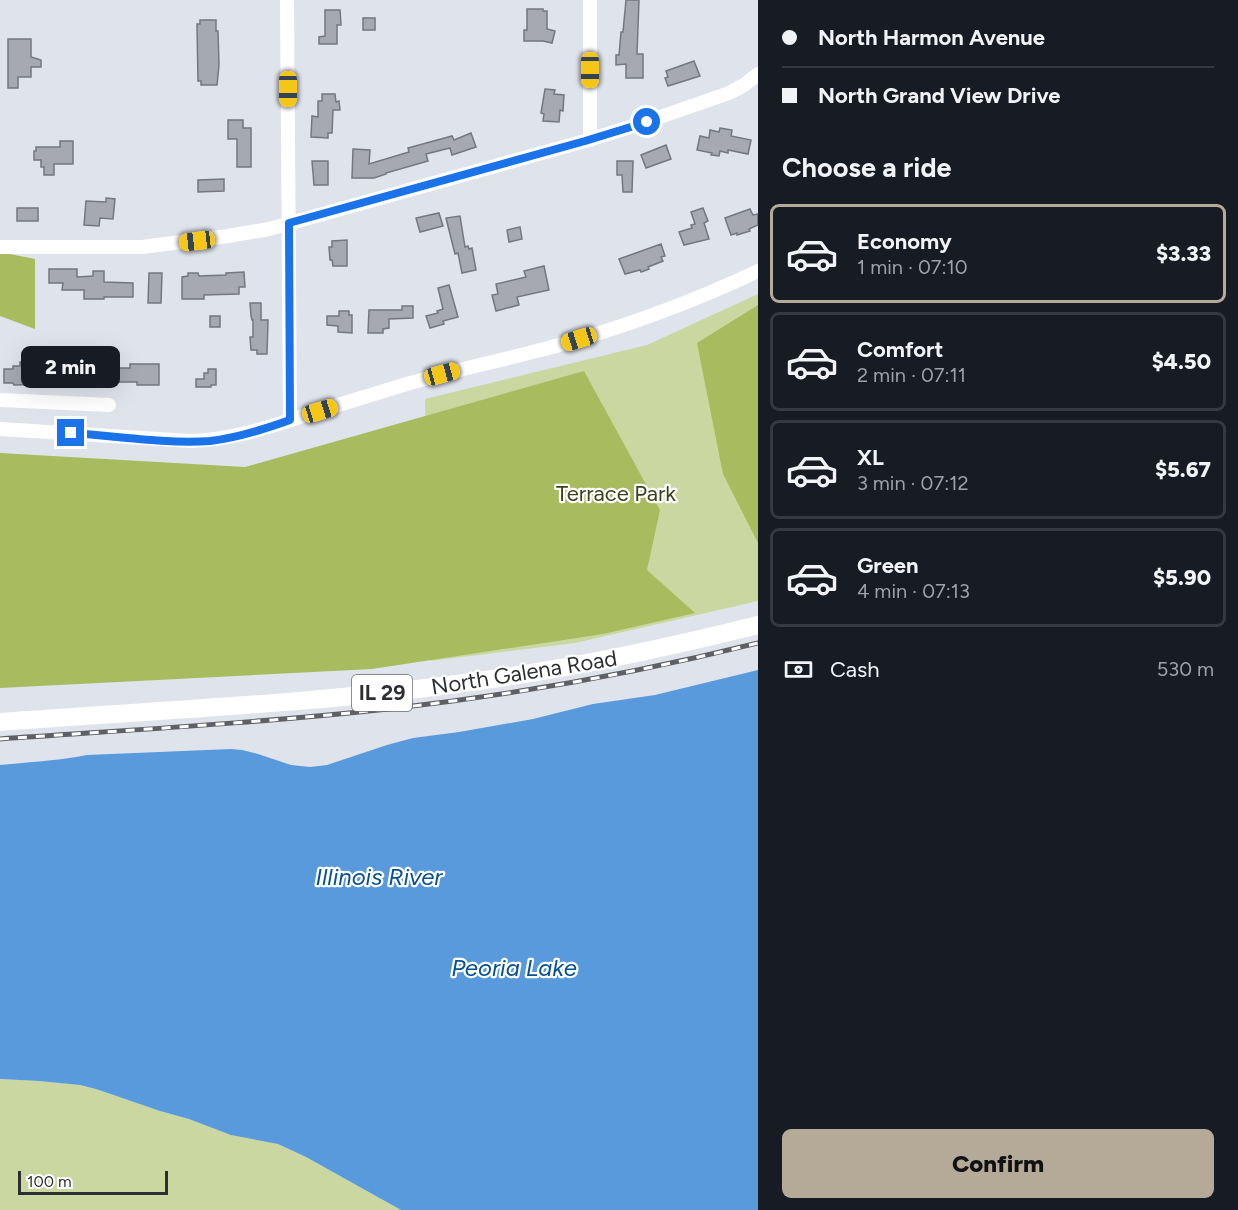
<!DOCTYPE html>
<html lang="en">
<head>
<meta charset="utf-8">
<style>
	:root { --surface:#171b24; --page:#20242c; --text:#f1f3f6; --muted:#9ea1a6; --line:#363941; --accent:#b5aa97 }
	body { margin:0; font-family:Figtree,sans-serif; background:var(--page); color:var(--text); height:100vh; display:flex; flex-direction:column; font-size:22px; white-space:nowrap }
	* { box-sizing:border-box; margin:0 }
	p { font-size:20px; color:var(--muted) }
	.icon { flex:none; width:33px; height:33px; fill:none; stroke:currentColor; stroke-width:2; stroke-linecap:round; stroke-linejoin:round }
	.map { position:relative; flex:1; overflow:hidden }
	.drawer { display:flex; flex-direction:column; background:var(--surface); width:480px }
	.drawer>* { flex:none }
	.top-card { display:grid; align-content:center; height:132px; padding:0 24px; background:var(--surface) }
	.scale { position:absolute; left:18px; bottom:15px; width:150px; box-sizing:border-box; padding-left:6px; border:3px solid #2c2e31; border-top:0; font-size:16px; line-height:21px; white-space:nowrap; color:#2c2e31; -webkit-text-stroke:4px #fff; paint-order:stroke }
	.end { position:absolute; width:27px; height:27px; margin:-14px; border:8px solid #1a73e8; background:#fff; box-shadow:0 0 0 3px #fff }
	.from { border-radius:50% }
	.bubble { position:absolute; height:42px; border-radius:9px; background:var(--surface); box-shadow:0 6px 24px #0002; font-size:20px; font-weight:800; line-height:42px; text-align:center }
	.car { position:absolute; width:18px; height:36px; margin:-18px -9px; border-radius:8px; box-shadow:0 0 4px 2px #0007; background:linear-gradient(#f5c518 24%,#345 0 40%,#f5c518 0 76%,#345 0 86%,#f5c518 0) }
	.top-card b { display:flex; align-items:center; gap:21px; height:57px; font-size:22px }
	.top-card b+b { border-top:2px solid var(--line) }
	.top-card i { width:15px; height:15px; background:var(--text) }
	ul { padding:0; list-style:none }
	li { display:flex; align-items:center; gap:18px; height:99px; margin:0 12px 9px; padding:0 12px; border:3px solid var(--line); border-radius:9px }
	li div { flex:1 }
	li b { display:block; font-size:22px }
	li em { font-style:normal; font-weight:800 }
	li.selected { border-color:var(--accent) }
	li>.icon { width:54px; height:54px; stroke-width:1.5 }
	h2 { padding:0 24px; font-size:27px; line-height:72px }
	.pay { display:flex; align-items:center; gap:15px; height:66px; padding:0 24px; font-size:22px }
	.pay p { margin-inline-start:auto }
	.cta { display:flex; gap:12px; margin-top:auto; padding:12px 24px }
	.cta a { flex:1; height:69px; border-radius:9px; background:var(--accent); color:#111; font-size:24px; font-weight:800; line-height:69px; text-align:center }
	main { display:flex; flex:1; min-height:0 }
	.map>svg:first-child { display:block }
	.green { fill:#cbd7a1 }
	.forest { fill:#a8bb5e }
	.water { fill:#599add }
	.building { fill:#a6a9b0; stroke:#74787e; stroke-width:1.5 }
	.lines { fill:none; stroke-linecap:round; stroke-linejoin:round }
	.minor { stroke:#fff; stroke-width:14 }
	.major { stroke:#fff; stroke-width:18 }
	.rail-casing { stroke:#5d6064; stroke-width:5 }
	.rail { stroke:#fff; stroke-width:3; stroke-dasharray:9; stroke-linecap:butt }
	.route { stroke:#1a73e8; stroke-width:8 }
	.labels { text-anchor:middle; stroke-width:4.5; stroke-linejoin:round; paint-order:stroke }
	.shield { fill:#fff; stroke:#6b6d6f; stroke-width:1.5 }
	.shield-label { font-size:21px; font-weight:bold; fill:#2c2e31 }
	.park-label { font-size:22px; fill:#3b421b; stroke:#fff }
	.street-label { font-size:22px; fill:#2c2e31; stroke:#fff }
	.water-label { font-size:24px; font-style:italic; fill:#06518e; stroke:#fff }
</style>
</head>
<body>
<main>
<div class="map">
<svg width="758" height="1210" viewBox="0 0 758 1210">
	<rect width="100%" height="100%" fill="#dfe3eb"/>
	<g class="green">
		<path d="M758,294V601L575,643L430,661L425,399L647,345Z"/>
		<path d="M0,1079L39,1081L80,1085L96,1089L160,1111L278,1144L306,1157L401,1210H0Z"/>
	</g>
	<g class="forest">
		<path d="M0,252L35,259V329L0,316Z"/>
		<path d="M758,305V543L723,474L697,343Z"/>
		<path d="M584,371L660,510L647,570L695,613L603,634L372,669L0,688V453L245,467Z"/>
	</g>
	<path class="water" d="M758,670V1210H401L306,1157L278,1144L231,1135L189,1119L160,1111L96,1089L80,1085L39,1081L0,1079V765C29,762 58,761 87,755L231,749L242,750L258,754L291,765L310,767L327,765L387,745L413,738L459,732L533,719L593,704L655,695Z"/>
	<g class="building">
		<path d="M626,0H639L637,54H643V78H626V64L616,65V55H619L621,32H623Z"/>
		<path d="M527,9H543V11H547V29L555,31L552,43L543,41H524V30H527Z"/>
		<path d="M325,10H340L341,25H337V44H319V37L325,36Z"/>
		<rect x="363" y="18" width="12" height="12"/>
		<path d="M200,20H216V31H218L219,65L217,85H201V81H198L197,24H200Z"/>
		<path d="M8,39H31V57L41,60V67H31V77H18V88H8Z"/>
		<path d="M694,61L700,76L668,86L665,78L668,77L666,71Z"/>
		<path d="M545,89L555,90L554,94L564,95L563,111L560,110L559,122L543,121L544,114L541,113Z"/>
		<path d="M322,94H335L336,102L339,101L340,110H333L332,133H328V138L311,137L312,116L318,117V101H322Z"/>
		<path d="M228,120H243V128H251V167H237V139H228Z"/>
		<path d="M720,128L732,130L731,136L751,140L748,154L728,150V153L720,151L719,156L711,155L712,153L697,150L700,136L709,138L710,130L719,132Z"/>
		<path d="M471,133L476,147L452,155L450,148L426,154L428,161L386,173V174L374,178H352L353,149L370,150L369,164L409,152L408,148L452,136L454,140Z"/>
		<path d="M60,141H73V164H54V175H44V167H41V160H34V151H36V147H60Z"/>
		<path d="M666,145L671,159L646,168L641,155Z"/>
		<path d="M312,161H328V185H314Z"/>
		<path d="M617,161H633L632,192H623L622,175H617Z"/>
		<path d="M224,179V191L198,192V180Z"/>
		<path d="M106,198L115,199L113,219L100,218L99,226L84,225L86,201L106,202Z"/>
		<rect x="17" y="208" width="21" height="13"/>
		<path d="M703,208L708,221L704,223L709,239L684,245L679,232L692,228L691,225L695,224L691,212Z"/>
		<path d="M750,209L753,215L758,214V225L749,229L750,231L737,235V233L731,235L725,218Z"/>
		<path d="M439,213L443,226L420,232L416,218Z"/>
		<path d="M460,216L465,247L468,246L469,249L472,248L476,270L462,273L458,253L455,254L446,218Z"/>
		<path d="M520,227L522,239L509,242L507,230Z"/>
		<path d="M347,240V266H333L332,260H330L329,247H332V241Z"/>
		<path d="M661,244L665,256L661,257L663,261L648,267L649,269L641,272L640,270L625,274L619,259Z"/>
		<path d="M544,266L549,290L517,297L519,305L496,311L492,295L498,294L496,284L526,277L524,271Z"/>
		<path d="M49,269H77V277L93,276V271H104V282L133,283V297H104V299H84V290H62L63,283H49Z"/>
		<path d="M244,272L245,287H239V294L204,295V299H182V277L188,276V273H198L199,276L226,275V273Z"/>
		<path d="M149,273H162L161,303H148Z"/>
		<path d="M449,285L458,317L443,321L444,324L430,328L426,316L438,313L437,311L443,309L438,288Z"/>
		<path d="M250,303H261V320H268L267,354H257V350H251L250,337H253V320H252L251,316Z"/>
		<path d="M402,306H413V318L389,319V328L383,329V333H368L369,310H402Z"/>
		<path d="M339,311H349V315H352V333L338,332V326L327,325V316H339Z"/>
		<rect x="210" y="316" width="10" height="11"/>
		<path d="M108,353V368H130V364H159V385H137V382H108V384H61V370H53L52,358H64V365H84V355Z"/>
		<path d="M20,362H30V366H44V384L14,385L13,383H4V369H13V366H20Z"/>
		<path d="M208,369H216V385H211V387H196V379H204V373H208Z"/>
	</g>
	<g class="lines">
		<g class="minor">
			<path d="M287,0L290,420"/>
			<path d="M590,140V0"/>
			<path d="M0,247H142L228,236L269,229L585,141L640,124L729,93L744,85L758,74"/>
			<path d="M0,400L109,405"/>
			<path d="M0,429L190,441C232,440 270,427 309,414C339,405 370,395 400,386C454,370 509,359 563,344C629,325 695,301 758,271"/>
		</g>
		<path class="major" d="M0,722C159,710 320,704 478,681C573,668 666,648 758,625"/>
		<defs>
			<path id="rail" d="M0,739C129,730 259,723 388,709C513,695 637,673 758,643"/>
		</defs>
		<use href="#rail" class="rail-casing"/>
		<use href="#rail" class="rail"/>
	</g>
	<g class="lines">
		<path class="route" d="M71,433C115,436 166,444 210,441C237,438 265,429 290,420L289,223L585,141L647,122"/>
	</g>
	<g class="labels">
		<rect class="shield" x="352" y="675" width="60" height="36" rx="4.5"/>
		<g class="shield-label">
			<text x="382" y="700">IL 29</text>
		</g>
		<g class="park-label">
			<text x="616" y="501">Terrace Park</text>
		</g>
		<g class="street-label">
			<text transform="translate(524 672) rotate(-9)" y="8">North Galena Road</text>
		</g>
		<g class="water-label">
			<text x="379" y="885">Illinois River</text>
			<text x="514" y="976">Peoria Lake</text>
		</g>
	</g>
</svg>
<div class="scale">100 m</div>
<i class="end from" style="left:647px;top:122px"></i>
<i class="end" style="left:71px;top:433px"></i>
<div class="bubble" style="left:21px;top:346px;width:99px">2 min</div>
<i class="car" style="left:590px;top:70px;rotate:180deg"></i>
<i class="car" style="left:288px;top:89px;rotate:180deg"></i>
<i class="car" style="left:197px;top:241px;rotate:263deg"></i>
<i class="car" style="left:579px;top:339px;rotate:253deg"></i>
<i class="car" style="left:442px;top:374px;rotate:75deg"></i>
<i class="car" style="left:320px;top:411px;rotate:73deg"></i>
</div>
<section class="drawer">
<div class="top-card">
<b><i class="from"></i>North Harmon Avenue</b>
<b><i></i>North Grand View Drive</b>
</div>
<h2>Choose a ride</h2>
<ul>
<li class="selected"><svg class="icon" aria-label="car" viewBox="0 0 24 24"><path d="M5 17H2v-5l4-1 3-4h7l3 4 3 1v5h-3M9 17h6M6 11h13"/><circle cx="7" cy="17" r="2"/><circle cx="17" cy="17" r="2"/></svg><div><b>Economy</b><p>1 min · 07:10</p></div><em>$3.33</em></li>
<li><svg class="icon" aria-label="car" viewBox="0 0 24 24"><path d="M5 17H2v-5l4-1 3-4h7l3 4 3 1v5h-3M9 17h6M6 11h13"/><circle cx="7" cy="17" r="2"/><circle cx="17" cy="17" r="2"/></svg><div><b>Comfort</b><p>2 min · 07:11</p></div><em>$4.50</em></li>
<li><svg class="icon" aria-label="car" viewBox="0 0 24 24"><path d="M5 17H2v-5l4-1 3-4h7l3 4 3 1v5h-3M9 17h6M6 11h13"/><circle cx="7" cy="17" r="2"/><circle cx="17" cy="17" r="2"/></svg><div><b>XL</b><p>3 min · 07:12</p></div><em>$5.67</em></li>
<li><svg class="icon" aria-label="car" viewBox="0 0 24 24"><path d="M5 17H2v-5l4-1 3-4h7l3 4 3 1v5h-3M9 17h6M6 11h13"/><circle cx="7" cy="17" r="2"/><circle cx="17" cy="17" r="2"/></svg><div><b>Green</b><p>4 min · 07:13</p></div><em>$5.90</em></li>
</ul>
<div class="pay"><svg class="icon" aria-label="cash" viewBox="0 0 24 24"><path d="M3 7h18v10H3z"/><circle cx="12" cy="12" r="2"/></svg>Cash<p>530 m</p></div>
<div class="cta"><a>Confirm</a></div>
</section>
</main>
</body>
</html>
